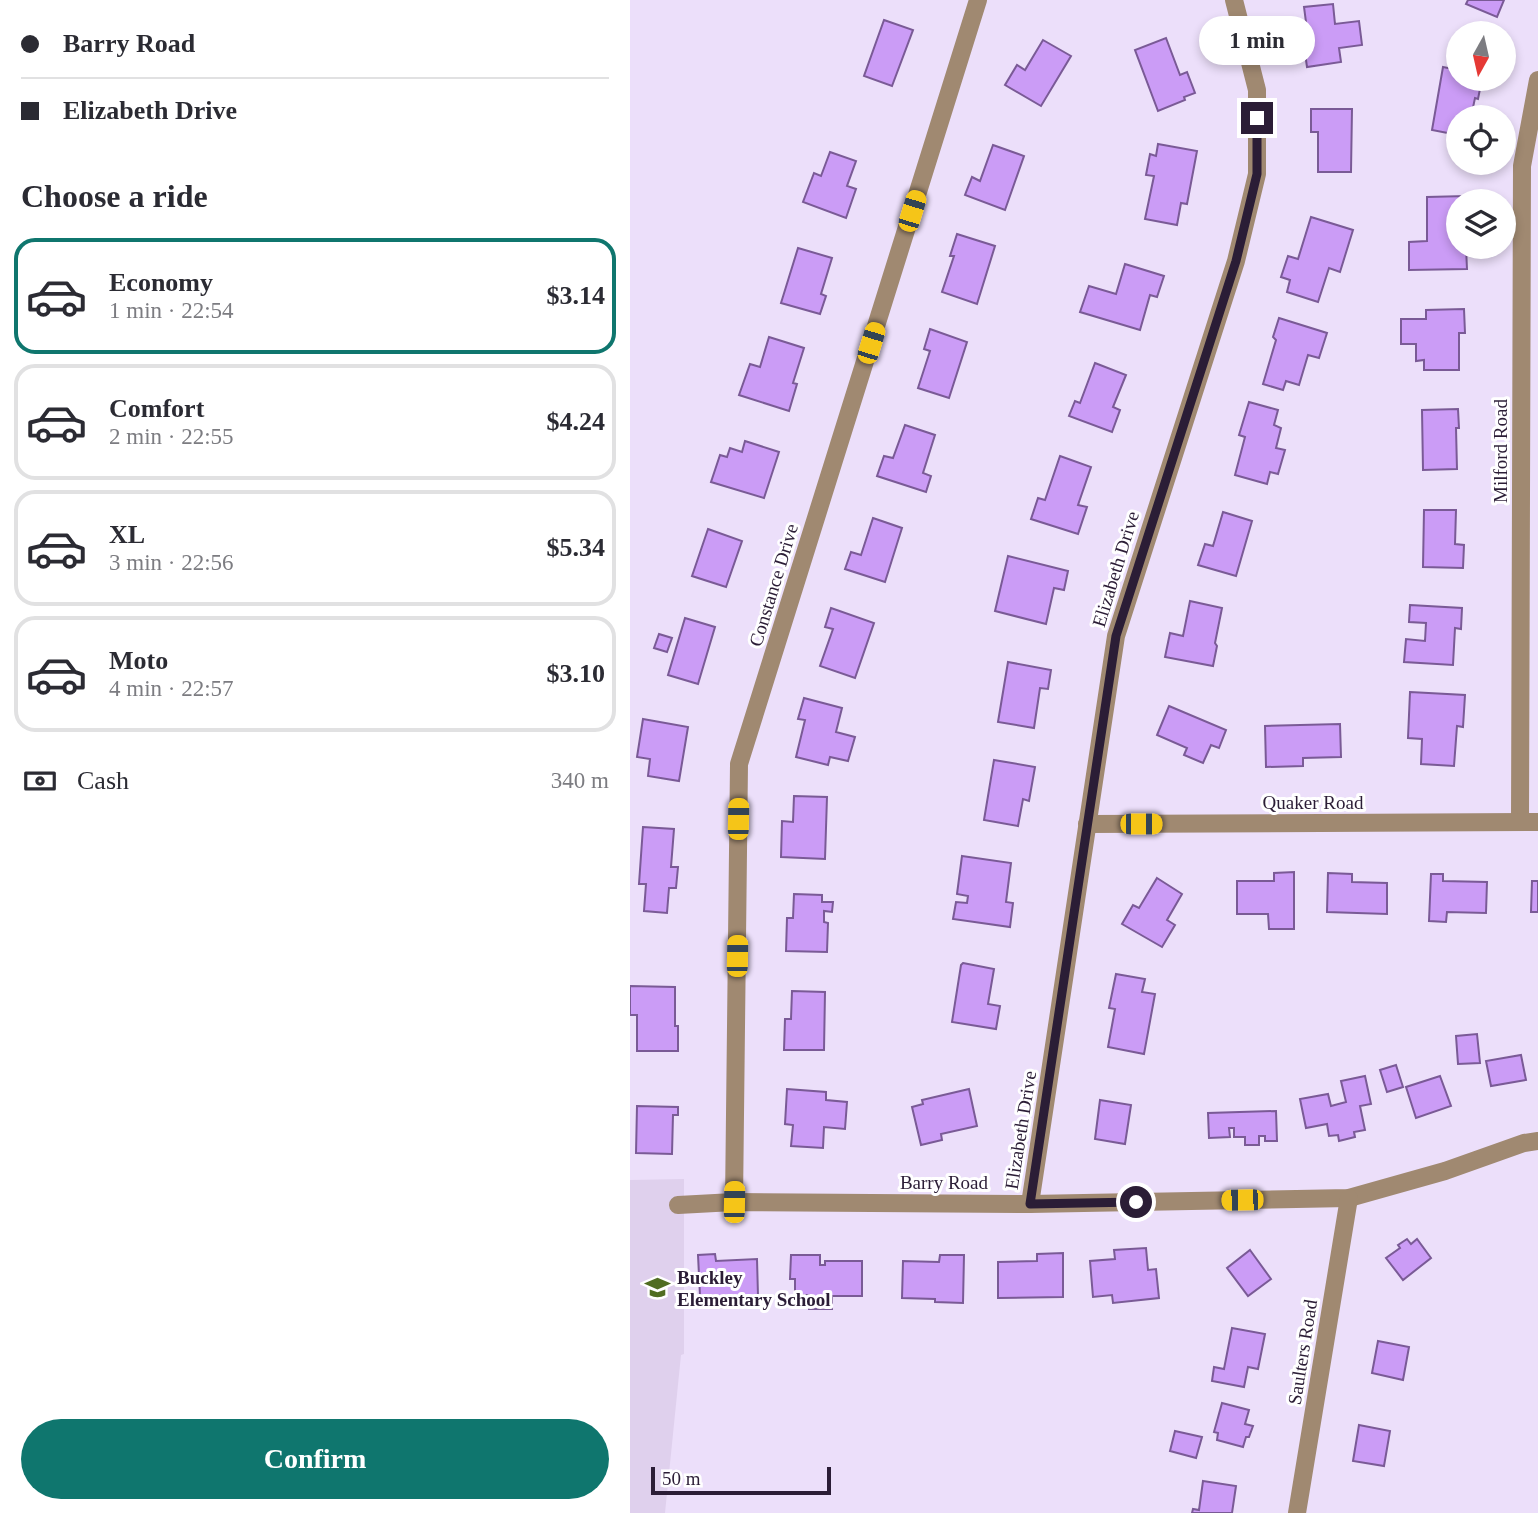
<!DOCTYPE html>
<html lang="en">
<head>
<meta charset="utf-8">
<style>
	:root { --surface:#fff; --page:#f7f7f7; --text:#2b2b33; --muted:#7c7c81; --line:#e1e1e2; --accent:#0f766e }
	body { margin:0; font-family:"Times New Roman",serif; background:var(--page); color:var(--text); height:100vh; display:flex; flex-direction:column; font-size:26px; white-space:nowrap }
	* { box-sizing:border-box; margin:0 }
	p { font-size:23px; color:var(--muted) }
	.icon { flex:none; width:38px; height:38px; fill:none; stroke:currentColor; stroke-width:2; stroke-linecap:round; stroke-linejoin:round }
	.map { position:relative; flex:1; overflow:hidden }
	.side { display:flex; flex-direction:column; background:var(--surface); width:630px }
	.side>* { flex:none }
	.guide { display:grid; align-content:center; height:154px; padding:0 21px; background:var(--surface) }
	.needle { width:46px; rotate:188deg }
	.buttons { position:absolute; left:816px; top:21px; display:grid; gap:14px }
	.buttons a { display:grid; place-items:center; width:70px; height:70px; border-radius:50%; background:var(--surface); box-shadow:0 4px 10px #0003; font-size:35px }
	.scale { position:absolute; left:21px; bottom:18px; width:180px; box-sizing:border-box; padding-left:7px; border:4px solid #2b1d36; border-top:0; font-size:19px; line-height:24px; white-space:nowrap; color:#2b1d36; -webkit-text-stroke:5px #fff; paint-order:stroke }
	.end { position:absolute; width:32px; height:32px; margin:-16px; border:9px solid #2b1d36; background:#fff; box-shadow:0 0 0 4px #fff }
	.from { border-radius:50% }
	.bubble { position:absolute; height:49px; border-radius:24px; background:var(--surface); box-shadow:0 4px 10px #0003; font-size:23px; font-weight:700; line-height:49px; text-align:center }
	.car { position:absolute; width:21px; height:42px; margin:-21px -10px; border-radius:9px; box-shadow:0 0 5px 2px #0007; background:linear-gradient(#f5c518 24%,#345 0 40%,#f5c518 0 76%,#345 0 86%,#f5c518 0) }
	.guide b { display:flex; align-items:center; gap:24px; height:66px; font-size:26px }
	.guide b+b { border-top:2px solid var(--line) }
	.guide i { width:18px; height:18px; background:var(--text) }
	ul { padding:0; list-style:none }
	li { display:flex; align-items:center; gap:21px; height:116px; margin:0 14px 10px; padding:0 7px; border:4px solid var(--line); border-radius:21px }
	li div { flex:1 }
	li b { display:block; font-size:26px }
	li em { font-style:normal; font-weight:700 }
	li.current { border-color:var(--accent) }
	li>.icon { width:63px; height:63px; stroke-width:1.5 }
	h2 { padding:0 21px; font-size:32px; line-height:84px }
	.pay { display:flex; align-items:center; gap:18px; height:77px; padding:0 21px; font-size:26px }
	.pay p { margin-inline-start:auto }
	.button { display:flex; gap:14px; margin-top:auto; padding:14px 21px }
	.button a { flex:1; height:80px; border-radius:42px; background:var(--accent); color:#fff; font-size:28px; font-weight:700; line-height:80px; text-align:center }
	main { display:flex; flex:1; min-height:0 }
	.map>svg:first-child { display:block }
	.built { fill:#dfd0ed }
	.building { fill:#cb9cf6; stroke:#7a5a96; stroke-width:2 }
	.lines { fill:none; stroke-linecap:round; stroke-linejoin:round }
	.minor { stroke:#a08971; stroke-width:18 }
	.route { stroke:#2b1d36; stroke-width:9 }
	.labels { text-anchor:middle; stroke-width:6; stroke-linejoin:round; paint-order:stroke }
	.street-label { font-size:19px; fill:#2b1d36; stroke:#fff }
	.poi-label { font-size:19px; font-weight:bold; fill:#2b1d36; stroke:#fff; text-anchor:start }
</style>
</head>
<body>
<main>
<section class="side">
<div class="guide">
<b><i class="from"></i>Barry Road</b>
<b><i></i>Elizabeth Drive</b>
</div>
<h2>Choose a ride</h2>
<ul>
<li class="current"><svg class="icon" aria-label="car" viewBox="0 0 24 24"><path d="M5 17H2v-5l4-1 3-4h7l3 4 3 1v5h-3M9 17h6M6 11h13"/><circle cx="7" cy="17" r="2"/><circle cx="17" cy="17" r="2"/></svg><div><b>Economy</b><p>1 min · 22:54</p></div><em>$3.14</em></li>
<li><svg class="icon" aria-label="car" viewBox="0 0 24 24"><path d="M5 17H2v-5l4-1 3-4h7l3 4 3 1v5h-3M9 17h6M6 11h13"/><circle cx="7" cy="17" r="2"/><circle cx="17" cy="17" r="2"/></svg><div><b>Comfort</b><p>2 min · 22:55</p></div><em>$4.24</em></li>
<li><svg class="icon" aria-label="car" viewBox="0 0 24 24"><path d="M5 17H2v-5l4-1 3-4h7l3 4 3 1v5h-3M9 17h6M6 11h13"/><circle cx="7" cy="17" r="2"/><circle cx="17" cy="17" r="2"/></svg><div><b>XL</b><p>3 min · 22:56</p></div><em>$5.34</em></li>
<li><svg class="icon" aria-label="car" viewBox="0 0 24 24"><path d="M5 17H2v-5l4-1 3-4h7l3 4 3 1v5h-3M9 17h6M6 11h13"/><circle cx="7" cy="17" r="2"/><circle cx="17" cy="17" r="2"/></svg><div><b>Moto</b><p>4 min · 22:57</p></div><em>$3.10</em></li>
</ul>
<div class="pay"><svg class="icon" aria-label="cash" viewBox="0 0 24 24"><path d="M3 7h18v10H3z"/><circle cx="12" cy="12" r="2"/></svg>Cash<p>340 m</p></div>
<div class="button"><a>Confirm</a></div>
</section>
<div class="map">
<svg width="908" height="1513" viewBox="0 0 908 1513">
	<rect width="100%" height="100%" fill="#ecdffa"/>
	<path class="built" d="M54,1179V1354L51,1355L35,1513H0V1180Z"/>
	<g class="building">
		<path d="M838,0H874L867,17L836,4Z"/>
		<path d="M703,4L705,24L729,21L732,45L709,48L711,62L677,67L674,46L679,45L674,7Z"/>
		<path d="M254,20L283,30L262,86L234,76Z"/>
		<path d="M536,38L550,75L557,72L565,93L554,97L555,100L528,111L505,50Z"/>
		<path d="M413,40L441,56L411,106L375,85L387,65L395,70Z"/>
		<path d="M813,67L828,70V79H852L848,99L845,98L841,117H828V135L802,130Z"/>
		<path d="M681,109H722L721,172H688V132H681Z"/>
		<path d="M528,144L567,151L557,204L551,203L547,225L515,219L524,176L516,175L520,154L526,156Z"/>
		<path d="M363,145L394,156L375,210L335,195L342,177L350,181Z"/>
		<path d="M200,152L226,161L217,186L226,189L216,218L173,202L184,173L191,176Z"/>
		<path d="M836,196V201H828V247H836L837,269L779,270V242L797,241V197Z"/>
		<path d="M681,217L723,230L710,272L699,268L688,302L657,292L660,280L651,277L658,256L668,259Z"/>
		<path d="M327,234L365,246L347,304L312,292L324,256H320Z"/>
		<path d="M168,248L202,258L191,294L196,296L190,314L151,303Z"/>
		<path d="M495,264L534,276L527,297L520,295L510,330L450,312L459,286L486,294Z"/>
		<path d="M834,309L835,333H829V370H794V360L786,361V344H771V319H796V310Z"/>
		<path d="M649,318L697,333L689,358L678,355L669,385L656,381L653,390L633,384L646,340L643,337Z"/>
		<path d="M300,329L337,342L319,398L288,388L300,351L294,349Z"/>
		<path d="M139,337L174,348L163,383L167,384L159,411L109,395L120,364L130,367Z"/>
		<path d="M465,363L496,375L483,407L490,410L482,432L439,416L445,401L450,403Z"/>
		<path d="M619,402L648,410L644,425L651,428L646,448L655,450L648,474L640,472L637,484L605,475L615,437L609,435Z"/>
		<path d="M828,409L829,428H826L827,469L793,470L792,410Z"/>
		<path d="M275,425L305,435L293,473L301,476L296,492L247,476L254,456L263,458Z"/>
		<path d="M115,441L149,452L134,498L81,482L90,455L97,457L100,448L112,452Z"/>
		<path d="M430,456L461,467L448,505L457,507L448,534L401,519L408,498L415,500Z"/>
		<path d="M794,510H826L825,544L834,545L833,568L793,567Z"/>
		<path d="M593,512L622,521L606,576L568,565L575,544L583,546Z"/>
		<path d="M243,518L272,528L255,582L215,569L221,552L231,555Z"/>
		<path d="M78,529L112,541L96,587L62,576Z"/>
		<path d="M378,556L438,571L434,590L424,588L416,624L365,611Z"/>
		<path d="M560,601L592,608L585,643L587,646L583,666L535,657L540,633L553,636Z"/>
		<path d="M780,605L832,608L831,629L825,628L823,665L774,662L776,639L795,641L796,623L779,622Z"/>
		<path d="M201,608L244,623L225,678L190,666L203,629L195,627Z"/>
		<path d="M55,618L85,627L68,684L38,675Z"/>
		<path d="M29,634L42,638L37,652L24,648Z"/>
		<path d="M378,662L421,670L418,689L410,688L404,728L368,722Z"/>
		<path d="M780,692L835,695L833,727L827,726L824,766L791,764L792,739L778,738Z"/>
		<path d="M174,698L212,708L206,732L225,737L218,761L200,757L198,765L166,757L175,720L168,719Z"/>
		<path d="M539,706L596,730L589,748L581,745L573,763L554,755L557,748L527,735Z"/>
		<path d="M13,719L58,727L49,781L18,776L20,759L7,757Z"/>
		<path d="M710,724L711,757L673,758V766L636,767L635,726Z"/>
		<path d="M364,760L405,767L399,801L393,799L388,826L354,820Z"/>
		<path d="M164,796L197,797L195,859L151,857L152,821L163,822Z"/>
		<path d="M13,827L44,829L41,867H48L46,888H39L37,913L14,911L16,884H9Z"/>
		<path d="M332,856L381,863L376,902L383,903L380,927L323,919L326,902L337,903L338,896L327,894Z"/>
		<path d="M664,872V929H639L638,914H607V881H644V873Z"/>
		<path d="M698,873L722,874V882L757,883V914L697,912Z"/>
		<path d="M801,874H813V881L857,882L856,913L817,912L816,922L799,921Z"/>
		<path d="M527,878L552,894L537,920L545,925L532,947L492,924L503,905L509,908Z"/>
		<path d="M902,881H908V912H901Z"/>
		<path d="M164,894L192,895V902H203L202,912L194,911V922L198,923L197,952L156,951L157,918H163Z"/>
		<path d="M333,963L364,969L358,1004L370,1006L366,1029L322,1022L331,965Z"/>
		<path d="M486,974L515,979L512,992L525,994L514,1054L478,1047L485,1009L479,1008Z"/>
		<path d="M0,986L45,987V1026H48V1051H7V1015H0Z"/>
		<path d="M162,991L195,992L194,1050H154L155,1019H161Z"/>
		<path d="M847,1034L850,1063L828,1064L826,1036Z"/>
		<path d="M891,1055L896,1080L861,1086L856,1061Z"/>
		<path d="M766,1065L773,1087L757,1092L750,1070Z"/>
		<path d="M735,1076L741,1104L730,1106L735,1130L724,1132L725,1137L709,1141L708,1135L699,1136L697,1124L676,1128L670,1099L698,1094L701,1106L716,1102L711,1081Z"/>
		<path d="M810,1076L821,1106L786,1118L776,1087Z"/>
		<path d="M157,1089L196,1092V1100L217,1102L215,1129L194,1127L193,1148L161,1146L163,1125L155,1124Z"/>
		<path d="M339,1089L347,1126L311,1134L312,1140L291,1145L282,1107L293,1104L292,1100Z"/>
		<path d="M470,1100L501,1105L495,1144L465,1139Z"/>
		<path d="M7,1106L48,1107V1115H43L42,1154L6,1153Z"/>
		<path d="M646,1111L647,1141H635V1136H629V1145H615V1137H604V1128H599L600,1137L579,1138L578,1113Z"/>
		<path d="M777,1239L781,1244L787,1239L801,1258L773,1280L756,1258L770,1248L768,1245Z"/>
		<path d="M516,1248L518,1270L526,1269L529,1298L483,1303L482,1295L463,1297L460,1261L485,1259L484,1250Z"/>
		<path d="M620,1250L641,1279L618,1296L597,1268Z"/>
		<path d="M433,1253V1297L368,1298V1262L407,1261V1254Z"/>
		<path d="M85,1254L86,1261L127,1259L128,1296L98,1297L99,1307L82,1308V1296H70L68,1255Z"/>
		<path d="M161,1255H190V1265H195V1261H232V1296H202V1309H179V1295H165V1279H160Z"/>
		<path d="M310,1255H334L333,1303L305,1302V1299L272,1298L273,1261L309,1262Z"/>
		<path d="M602,1328L635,1334L628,1369L618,1367L614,1387L582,1381L584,1367L594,1369Z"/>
		<path d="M748,1341L779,1347L773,1380L742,1373Z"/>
		<path d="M592,1403L619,1410L615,1424L623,1426L619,1437H616L613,1447L587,1440L588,1433L584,1432Z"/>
		<path d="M729,1425L760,1431L754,1466L723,1461Z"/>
		<path d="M545,1431L572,1437L566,1458L540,1451Z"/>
		<path d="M573,1481L606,1486L602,1513H562L563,1509L569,1510Z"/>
	</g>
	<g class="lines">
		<g class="minor">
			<path d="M890,822L892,166L908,80"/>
			<path d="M457,824L908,822"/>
			<path d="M104,1202L109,764L348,0"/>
			<path d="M400,1204L486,636L606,261L627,174V90L604,0"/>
			<path d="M48,1205L104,1202L400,1204L719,1198L815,1171L894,1143L908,1141"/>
			<path d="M667,1513L719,1198"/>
		</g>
	</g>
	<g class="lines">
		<path class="route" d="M506,1202L400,1204L486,636L606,261L627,174V118"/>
	</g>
	<defs>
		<symbol id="school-bare" viewBox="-9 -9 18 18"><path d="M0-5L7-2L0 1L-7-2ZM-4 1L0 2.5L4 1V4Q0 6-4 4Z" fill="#506d21" stroke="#fff" stroke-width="2.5" paint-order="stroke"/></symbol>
	</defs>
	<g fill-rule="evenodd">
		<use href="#school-bare" x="10" y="1270" width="35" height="35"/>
	</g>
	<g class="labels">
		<g class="street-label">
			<text transform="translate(870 451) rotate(-90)" y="7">Milford Road</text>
			<text transform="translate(485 569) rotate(-73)" y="7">Elizabeth Drive</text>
			<text transform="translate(143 585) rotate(-73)" y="7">Constance Drive</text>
			<text x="683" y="809">Quaker Road</text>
			<text transform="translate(390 1130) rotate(-81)" y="7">Elizabeth Drive</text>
			<text x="314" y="1189">Barry Road</text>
			<text transform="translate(672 1352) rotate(-81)" y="7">Saulters Road</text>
		</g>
		<g class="poi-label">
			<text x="47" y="1284">Buckley<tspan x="47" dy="22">Elementary School</tspan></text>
		</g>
	</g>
</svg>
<div class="buttons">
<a><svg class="needle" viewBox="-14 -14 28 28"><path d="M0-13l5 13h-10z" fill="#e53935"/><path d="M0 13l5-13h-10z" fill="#7c7c81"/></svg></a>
<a><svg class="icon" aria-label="locate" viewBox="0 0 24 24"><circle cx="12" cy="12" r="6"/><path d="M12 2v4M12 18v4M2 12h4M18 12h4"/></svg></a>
<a><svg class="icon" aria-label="layers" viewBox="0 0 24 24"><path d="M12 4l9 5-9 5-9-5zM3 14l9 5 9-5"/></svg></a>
</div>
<div class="scale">50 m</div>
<i class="end from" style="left:506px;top:1202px"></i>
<i class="end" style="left:627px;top:118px"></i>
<div class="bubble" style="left:569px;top:16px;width:116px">1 min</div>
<i class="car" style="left:282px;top:211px;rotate:17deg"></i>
<i class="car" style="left:241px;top:343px;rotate:17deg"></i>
<i class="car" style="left:108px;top:819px;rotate:1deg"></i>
<i class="car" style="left:511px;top:824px;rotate:90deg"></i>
<i class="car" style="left:107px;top:956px;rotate:1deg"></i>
<i class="car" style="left:612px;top:1200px;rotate:269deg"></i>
<i class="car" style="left:104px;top:1202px;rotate:1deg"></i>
</div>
</main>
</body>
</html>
